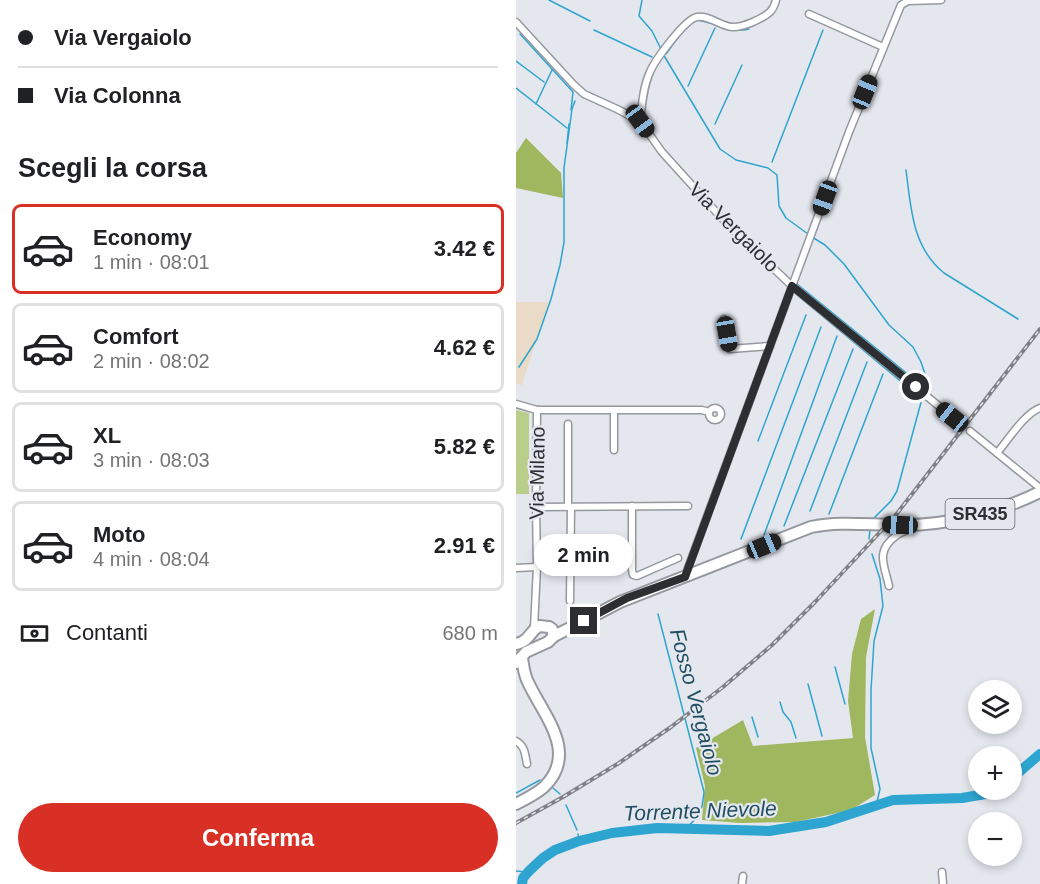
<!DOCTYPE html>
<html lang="it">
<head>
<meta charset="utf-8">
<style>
	:root { --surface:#fff; --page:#f2f2f2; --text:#202124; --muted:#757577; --line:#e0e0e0; --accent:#d93025 }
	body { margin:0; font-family:Helvetica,sans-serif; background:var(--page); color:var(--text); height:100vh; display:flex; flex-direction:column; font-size:22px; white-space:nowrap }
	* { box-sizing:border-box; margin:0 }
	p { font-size:20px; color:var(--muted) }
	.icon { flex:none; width:33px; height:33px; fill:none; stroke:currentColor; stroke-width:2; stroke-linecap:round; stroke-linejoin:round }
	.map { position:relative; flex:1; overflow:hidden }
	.panel { display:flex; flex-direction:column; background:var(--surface); width:516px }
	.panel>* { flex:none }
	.banner { display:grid; align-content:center; height:132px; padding:0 18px; background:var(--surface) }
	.fabs { position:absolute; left:452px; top:680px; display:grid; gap:12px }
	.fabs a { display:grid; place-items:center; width:54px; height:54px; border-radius:50%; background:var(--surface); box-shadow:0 3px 9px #0003; font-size:30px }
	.end { position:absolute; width:27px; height:27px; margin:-14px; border:8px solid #2d2e31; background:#fff; box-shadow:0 0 0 3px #fff }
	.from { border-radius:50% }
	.bubble { position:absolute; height:42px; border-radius:21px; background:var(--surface); box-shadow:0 3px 9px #0003; font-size:20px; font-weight:600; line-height:42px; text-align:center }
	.car { position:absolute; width:18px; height:36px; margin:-18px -9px; border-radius:8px; box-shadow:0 0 4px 2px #0007; background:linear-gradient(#222 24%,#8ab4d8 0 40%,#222 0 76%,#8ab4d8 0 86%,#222 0) }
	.banner b { display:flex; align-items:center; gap:21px; height:57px; font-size:22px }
	.banner b+b { border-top:2px solid var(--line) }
	.banner i { width:15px; height:15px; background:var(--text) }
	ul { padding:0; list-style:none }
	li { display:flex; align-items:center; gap:18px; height:90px; margin:0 12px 9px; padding:0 6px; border:3px solid var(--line); border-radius:9px }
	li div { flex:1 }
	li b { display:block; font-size:22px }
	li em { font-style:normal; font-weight:600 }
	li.on { border-color:var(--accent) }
	li>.icon { width:54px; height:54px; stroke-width:1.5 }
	h2 { padding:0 18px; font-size:27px; line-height:72px }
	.pay { display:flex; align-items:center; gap:15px; height:66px; padding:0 18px; font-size:22px }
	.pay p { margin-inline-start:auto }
	.action { display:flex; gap:12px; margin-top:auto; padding:12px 18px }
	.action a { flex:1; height:69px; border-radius:36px; background:var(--accent); color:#fff; font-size:24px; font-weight:600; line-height:69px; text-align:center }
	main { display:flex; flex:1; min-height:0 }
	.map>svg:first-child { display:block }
	.education { fill:#eadbc9 }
	.green { fill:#bace8c }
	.forest { fill:#9fb75f }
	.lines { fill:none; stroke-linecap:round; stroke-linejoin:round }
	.stream { stroke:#2ea5d0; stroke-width:1.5 }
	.river { stroke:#2ea5d0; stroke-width:10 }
	.minor-casing { stroke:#95989e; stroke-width:9 }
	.primary-casing { stroke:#95989e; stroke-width:14 }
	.minor { stroke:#fff; stroke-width:6 }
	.primary { stroke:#fff; stroke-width:10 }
	.rail-casing { stroke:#7e8085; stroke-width:4 }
	.rail { stroke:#e5e7ef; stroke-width:1.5; stroke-dasharray:4.5; stroke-linecap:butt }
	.route { stroke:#2d2e31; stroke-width:8 }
	.labels { text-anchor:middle; stroke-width:4.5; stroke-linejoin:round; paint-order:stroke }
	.shield { fill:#e5e7ef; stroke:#64666a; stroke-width:1.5 }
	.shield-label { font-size:18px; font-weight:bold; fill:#2d2e31 }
	.street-label { font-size:20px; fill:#2d2e31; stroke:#e5e7ef }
	.water-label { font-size:21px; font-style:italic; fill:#204f62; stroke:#e5e7ef }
</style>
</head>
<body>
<main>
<section class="panel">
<div class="banner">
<b><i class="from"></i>Via Vergaiolo</b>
<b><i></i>Via Colonna</b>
</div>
<h2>Scegli la corsa</h2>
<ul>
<li class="on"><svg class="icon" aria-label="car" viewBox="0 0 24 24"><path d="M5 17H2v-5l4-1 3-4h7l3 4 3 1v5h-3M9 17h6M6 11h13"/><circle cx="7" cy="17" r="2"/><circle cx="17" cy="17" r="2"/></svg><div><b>Economy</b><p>1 min · 08:01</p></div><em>3.42 €</em></li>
<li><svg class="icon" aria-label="car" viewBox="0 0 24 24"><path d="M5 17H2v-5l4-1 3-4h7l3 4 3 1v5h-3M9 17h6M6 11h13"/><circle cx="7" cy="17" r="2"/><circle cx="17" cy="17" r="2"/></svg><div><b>Comfort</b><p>2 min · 08:02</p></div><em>4.62 €</em></li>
<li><svg class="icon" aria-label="car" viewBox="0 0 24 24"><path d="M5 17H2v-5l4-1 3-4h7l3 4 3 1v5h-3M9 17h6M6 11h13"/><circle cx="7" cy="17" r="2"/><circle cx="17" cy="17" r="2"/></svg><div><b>XL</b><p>3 min · 08:03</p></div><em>5.82 €</em></li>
<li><svg class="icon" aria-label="car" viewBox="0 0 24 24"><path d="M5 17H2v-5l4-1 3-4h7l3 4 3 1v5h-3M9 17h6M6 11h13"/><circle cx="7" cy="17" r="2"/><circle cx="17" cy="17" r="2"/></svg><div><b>Moto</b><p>4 min · 08:04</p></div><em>2.91 €</em></li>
</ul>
<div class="pay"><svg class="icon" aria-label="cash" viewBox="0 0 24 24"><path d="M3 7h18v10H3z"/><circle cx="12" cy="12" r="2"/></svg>Contanti<p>680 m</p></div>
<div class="action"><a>Conferma</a></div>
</section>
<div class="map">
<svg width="524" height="884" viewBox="0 0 524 884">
	<rect width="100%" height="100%" fill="#e5e7ef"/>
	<path class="education" d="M0,302H33L6,385L0,384Z"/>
	<path class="green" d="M0,410L13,413V494H0Z"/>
	<g class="forest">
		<path d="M10,138L45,173L47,198L0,188V153Z"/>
		<path d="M359,609L350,657L349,737L359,795L335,810L280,822L225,823L186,820L189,786L180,748L227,720L237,746L337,738L332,701L336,654L345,619Z"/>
	</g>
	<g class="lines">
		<g class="stream">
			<path d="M33,0L74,21"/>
			<path d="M126,0L123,16L136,31L145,49"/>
			<path d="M182,20L198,24"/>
			<path d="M78,30L136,57"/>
			<path d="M216,30H228L233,29"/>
			<path d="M4,34L57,92L55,110"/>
			<path d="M147,54L204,149L220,160L252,168L261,175L263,206L270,218L292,234"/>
			<path d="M150,54L163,36"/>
			<path d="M0,61L28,82"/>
			<path d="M172,86L199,28"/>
			<path d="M0,88L51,128"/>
			<path d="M20,104L36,70"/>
			<path d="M199,124L226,65"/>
			<path d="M51,143L53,124"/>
			<path d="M256,162L307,30"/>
			<path d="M390,170C395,208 396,247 428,273L502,319"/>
			<path d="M296,237L309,245L328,264L373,325L397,347L405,362L409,374L408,390"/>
			<path d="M281,284L404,384"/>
			<path d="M280,294L401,395"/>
			<path d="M3,367L21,339L35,299L44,265L48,242V168L56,109L59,101"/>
			<path d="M242,441L290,315"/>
			<path d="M294,511L351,362"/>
			<path d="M313,514L367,374"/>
			<path d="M357,519L375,501L381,491L407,395"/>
			<path d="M268,526L337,349"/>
			<path d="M248,535L321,336"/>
			<path d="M225,539L305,327"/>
			<path d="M353,539L354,529"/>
			<path d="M356,554L364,579L367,606L358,641L355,690V748L364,789L360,806"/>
			<path d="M142,614L188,792C186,812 185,815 170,828"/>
			<path d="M319,667L329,704"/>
			<path d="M292,684L306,736"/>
			<path d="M264,702L267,712L275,722L280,738"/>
			<path d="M236,717L242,737"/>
			<path d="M37,788L44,794"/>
			<path d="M0,793L24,780"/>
			<path d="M50,805L61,830"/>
			<path d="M62,834L63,841"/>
			<path d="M0,871L11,872"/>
		</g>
		<g class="river">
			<path d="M495,779L524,754"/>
			<path d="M6,884L7,878L13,871L27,858L39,850L63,841L96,833L141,828L253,831L310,822L377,800L446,798L481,792L484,789"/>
		</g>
		<defs>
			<g id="minor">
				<path d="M293,14L367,47"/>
				<path d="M0,22L57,84L68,94L101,109L124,121L146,152L212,225L276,286L446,425"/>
				<path d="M124,121C126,105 127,87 134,72C139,60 169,19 181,17C193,15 204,26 216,27C226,28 246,19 254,12C257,9 259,4 260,0"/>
				<path d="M208,319L214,349L254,346"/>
				<path d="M0,404L21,410H186L193,412"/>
				<circle cx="199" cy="414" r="6"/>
				<path d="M52,424V507"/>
				<path d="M454,431L524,488"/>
				<path d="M98,450V411"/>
				<path d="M481,453C492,440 509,413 524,408"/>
				<path d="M116,506V570L117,575L121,576L162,558"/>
				<path d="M20,507L172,506"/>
				<path d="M0,568L21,567"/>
				<path d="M169,576L333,132L385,5L392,1L425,0"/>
				<path d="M373,586C368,564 359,551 381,535C387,531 392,531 398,526"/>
				<path d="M54,601L55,507"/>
				<path d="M18,628L21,567L20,507L21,410"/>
				<path d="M0,741C9,746 9,754 11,764"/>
				<path d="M426,872L427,884"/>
				<path d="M226,884L227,876"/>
			</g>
			<g id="primary">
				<path d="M0,644C14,641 13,632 23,626L33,627L36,629L38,636"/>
				<path d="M0,663L10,652L32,642L38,636L64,623L104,602L295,527C324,521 353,525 382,525C430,526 481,513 524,492"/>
				<path d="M0,804C10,799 20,794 28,787C64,752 26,714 11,680C8,673 7,665 6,658"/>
			</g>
		</defs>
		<use href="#minor" class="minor-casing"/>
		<use href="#primary" class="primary-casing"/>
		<use href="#minor" class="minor"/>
		<use href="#primary" class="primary"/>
		<defs>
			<path id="rail" d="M0,823L47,797L103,763L155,727L207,687L256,645L300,601L379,516L524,329"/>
		</defs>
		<use href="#rail" class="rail-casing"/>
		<use href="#rail" class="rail"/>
	</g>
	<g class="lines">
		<path class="route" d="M68,621L111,598L169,577L276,286L400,387"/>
	</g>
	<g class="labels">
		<rect class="shield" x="429.5" y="499" width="69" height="30" rx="4.5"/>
		<g class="shield-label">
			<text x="464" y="520">SR435</text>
		</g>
		<g class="street-label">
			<text transform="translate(218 227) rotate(45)" y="7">Via Vergaiolo</text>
			<text transform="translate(21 473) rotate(-89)" y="7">Via Milano</text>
		</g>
		<g class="water-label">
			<text transform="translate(180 702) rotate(75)" y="7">Fosso Vergaiolo</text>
			<text transform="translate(184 811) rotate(-2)" y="7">Torrente Nievole</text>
		</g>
	</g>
</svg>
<div class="fabs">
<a><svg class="icon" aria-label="layers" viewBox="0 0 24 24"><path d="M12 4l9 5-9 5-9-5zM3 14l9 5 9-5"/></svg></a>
<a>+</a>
<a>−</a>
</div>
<i class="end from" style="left:400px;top:387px"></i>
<i class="end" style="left:68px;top:621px"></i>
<div class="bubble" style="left:18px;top:534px;width:99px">2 min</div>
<i class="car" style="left:349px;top:92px;rotate:22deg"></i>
<i class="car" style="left:124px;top:121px;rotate:144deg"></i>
<i class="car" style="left:309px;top:198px;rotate:200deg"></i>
<i class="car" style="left:211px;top:334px;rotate:170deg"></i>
<i class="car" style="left:436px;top:417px;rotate:309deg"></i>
<i class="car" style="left:384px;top:525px;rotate:272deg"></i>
<i class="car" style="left:248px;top:546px;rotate:67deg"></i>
</div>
</main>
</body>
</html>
